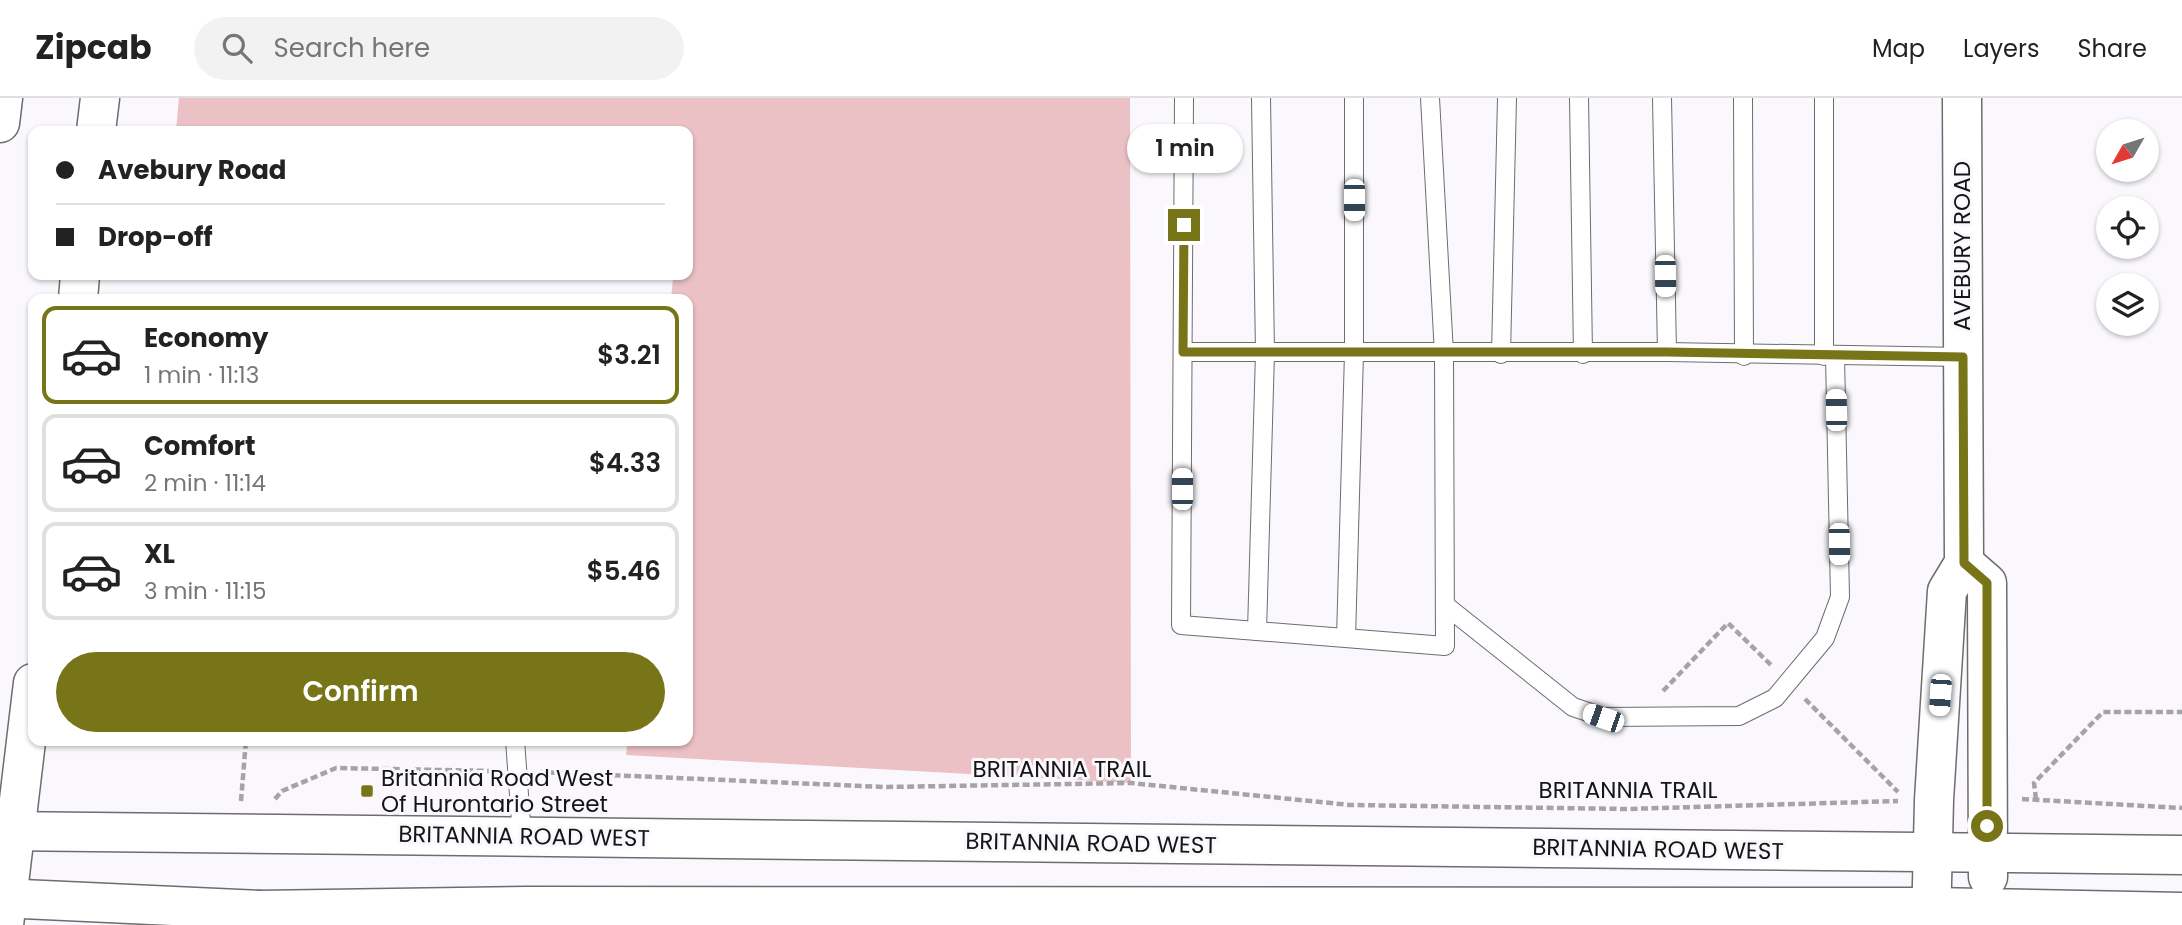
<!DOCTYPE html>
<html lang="en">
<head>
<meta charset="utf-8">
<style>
	:root { --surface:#fff; --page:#f2f2f2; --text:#222; --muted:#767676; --line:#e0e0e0; --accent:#787418 }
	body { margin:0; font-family:Poppins,sans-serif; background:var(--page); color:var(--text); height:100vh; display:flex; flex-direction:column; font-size:26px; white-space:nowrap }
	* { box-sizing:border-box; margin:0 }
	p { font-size:23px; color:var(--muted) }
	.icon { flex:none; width:38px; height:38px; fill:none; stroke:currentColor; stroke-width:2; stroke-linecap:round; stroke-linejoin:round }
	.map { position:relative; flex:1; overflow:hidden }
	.side { position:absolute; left:28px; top:196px; width:665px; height:452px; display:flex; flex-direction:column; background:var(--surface); border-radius:14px; box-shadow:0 2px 5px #0004 }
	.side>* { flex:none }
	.hud { position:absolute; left:28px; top:28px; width:665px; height:154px; border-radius:14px; box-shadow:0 2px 5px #0004; display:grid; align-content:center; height:154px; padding:0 28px; background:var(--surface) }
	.needle { width:46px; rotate:231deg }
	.tools { position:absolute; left:2096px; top:21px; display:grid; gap:14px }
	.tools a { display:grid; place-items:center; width:63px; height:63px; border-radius:50%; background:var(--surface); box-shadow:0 2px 5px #0004; font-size:35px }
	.end { position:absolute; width:32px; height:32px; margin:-16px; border:9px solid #787418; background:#fff; box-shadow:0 0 0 4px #fff }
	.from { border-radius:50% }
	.bubble { position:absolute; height:49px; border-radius:24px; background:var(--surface); box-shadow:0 2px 5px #0004; font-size:23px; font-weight:600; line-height:49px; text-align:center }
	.car { position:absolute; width:21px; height:42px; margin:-21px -10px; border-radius:9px; box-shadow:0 0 5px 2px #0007; background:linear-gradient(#fff 24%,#345 0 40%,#fff 0 76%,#345 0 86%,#fff 0) }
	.hud b { display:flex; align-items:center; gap:24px; height:66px; font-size:26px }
	.hud b+b { border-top:2px solid var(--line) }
	.hud i { width:18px; height:18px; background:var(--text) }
	ul { padding:12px 0 0; list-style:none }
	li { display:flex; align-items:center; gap:21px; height:98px; margin:0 14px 10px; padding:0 14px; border:4px solid var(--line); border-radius:14px }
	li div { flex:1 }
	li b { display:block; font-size:26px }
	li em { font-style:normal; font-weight:600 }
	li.active { border-color:var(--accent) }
	li>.icon { width:63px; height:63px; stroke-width:1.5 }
	.button { display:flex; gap:14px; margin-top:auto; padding:14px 28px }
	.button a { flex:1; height:80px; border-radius:42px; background:var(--accent); color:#fff; font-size:28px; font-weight:600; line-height:80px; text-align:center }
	header { display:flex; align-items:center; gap:42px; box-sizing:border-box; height:98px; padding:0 35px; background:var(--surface); border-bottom:2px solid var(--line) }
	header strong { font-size:33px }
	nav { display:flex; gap:38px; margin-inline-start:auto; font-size:24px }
	.search { width:490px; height:63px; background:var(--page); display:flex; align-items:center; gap:18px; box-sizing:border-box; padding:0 24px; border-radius:38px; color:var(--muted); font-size:26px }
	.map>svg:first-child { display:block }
	.green { fill:#ebc1c6 }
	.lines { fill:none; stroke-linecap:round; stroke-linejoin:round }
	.lane-casing { stroke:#6d6c6f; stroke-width:20 }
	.secondary-casing { stroke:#6d6c6f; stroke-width:41 }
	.primary-casing { stroke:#6d6c6f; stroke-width:41 }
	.path { stroke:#a5a3a6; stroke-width:4.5; stroke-dasharray:7 3.5; stroke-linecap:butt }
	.lane { stroke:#fff; stroke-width:18 }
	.secondary { stroke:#fff; stroke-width:38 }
	.primary { stroke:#fff; stroke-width:38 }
	.route { stroke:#787418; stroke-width:9 }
	.poi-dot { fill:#787418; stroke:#faf8fc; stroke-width:2.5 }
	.labels { text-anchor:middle; stroke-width:6; stroke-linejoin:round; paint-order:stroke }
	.street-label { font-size:23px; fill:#151516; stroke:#faf8fc }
	.poi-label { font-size:23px; fill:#151516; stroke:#faf8fc; text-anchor:start }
</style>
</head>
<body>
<header>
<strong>Zipcab</strong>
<div class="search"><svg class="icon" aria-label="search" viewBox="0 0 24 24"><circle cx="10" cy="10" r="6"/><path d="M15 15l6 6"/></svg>Search here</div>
<nav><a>Map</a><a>Layers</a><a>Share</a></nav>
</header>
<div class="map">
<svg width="2182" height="827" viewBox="0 0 2182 827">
	<rect width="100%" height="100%" fill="#faf8fc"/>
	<path class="green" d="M179,0H1130L1131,685L626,657L628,642H688V201H671L673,180L623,177H688V33H176Z"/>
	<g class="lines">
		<defs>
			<g id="lane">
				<path d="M1184,0L1181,527L1445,548L1444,256L1430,0"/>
				<path d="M1579,0L1583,256"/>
				<path d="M1662,0L1667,254"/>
				<path d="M1743,0L1744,258"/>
				<path d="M1824,0V258"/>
				<path d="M1183,254H1667L1963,259"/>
				<path d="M1501,256L1507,0"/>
				<path d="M1445,507L1573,609L1603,619L1739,618L1775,600L1825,540L1840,499L1835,258"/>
				<path d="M1257,533L1265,255L1261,0"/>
				<path d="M1346,540L1354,255V0"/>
				<path d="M515,642L522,738"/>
			</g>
			<g id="secondary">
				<path d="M1964,465L1987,485L1988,779"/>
				<path d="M0,733L2182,757"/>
				<path d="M0,800L259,812L526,808L1932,809L2182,814"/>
				<path d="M1931,827L1934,702L1947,493L1964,465L1962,0"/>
			</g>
			<g id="primary">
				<path d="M0,25L3,0"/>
				<path d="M96,33L100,0"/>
				<path d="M78,201L80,177"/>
				<path d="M4,827L33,585"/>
				<path d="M200,827L259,812"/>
			</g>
		</defs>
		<use href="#lane" class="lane-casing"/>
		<use href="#secondary" class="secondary-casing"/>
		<use href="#primary" class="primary-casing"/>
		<g class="path">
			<path d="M1663,593L1728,525L1772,568"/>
			<path d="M1805,601L1898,694"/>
			<path d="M540,674L885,689L1131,685L1350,707L1627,711L1898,703"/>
			<path d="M275,701L282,693L336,670L493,673"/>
			<path d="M2022,701L2182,710"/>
			<path d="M2036,701L2034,685L2103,614H2182"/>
			<path d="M241,703L246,642"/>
		</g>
		<use href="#lane" class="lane"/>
		<use href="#secondary" class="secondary"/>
		<use href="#primary" class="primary"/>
	</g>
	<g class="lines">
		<path class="route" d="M1184,127L1183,254H1667L1963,259L1964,465L1987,485V728"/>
	</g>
	<rect class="poi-dot" x="360" y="686" width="14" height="14" rx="3.5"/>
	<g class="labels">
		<g class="street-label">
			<text transform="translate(1962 148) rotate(-90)" y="8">AVEBURY ROAD</text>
			<text x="1062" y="679">BRITANNIA TRAIL</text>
			<text x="1628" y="700">BRITANNIA TRAIL</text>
			<text transform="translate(524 738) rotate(1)" y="8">BRITANNIA ROAD WEST</text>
			<text transform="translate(1091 745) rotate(1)" y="8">BRITANNIA ROAD WEST</text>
			<text transform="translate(1658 751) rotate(1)" y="8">BRITANNIA ROAD WEST</text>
		</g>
		<g class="poi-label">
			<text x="381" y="688">Britannia Road West<tspan x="381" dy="26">Of Hurontario Street</tspan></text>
		</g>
	</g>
</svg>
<div class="tools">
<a><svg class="needle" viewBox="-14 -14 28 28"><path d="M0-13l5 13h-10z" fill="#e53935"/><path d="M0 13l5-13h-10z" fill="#767676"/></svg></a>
<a><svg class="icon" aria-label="locate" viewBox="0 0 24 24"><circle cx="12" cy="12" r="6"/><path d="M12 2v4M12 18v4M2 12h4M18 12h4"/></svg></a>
<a><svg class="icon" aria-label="layers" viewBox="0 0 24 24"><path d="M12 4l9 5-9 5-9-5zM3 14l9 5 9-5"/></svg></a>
</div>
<i class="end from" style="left:1987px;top:728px"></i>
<i class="end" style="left:1184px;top:127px"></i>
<div class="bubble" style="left:1127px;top:26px;width:116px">1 min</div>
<i class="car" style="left:1354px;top:102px;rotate:180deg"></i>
<i class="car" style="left:1665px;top:178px;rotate:179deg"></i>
<i class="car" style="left:1836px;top:312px;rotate:359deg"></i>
<i class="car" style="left:1182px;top:391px;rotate:0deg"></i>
<i class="car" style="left:1839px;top:446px;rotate:179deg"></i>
<i class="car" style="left:1940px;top:597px;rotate:184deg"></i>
<i class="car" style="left:1603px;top:620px;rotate:289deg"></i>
<div class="hud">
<b><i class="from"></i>Avebury Road</b>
<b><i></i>Drop-off</b>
</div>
<section class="side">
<ul>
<li class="active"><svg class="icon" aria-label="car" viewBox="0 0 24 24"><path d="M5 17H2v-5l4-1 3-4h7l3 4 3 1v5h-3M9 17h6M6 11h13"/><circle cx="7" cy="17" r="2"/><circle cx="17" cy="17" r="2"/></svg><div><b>Economy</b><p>1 min · 11:13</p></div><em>$3.21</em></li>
<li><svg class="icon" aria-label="car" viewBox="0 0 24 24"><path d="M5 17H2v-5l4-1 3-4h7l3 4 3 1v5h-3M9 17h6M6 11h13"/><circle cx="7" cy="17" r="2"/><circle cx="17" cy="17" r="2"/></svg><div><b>Comfort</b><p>2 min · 11:14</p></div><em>$4.33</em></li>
<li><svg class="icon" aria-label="car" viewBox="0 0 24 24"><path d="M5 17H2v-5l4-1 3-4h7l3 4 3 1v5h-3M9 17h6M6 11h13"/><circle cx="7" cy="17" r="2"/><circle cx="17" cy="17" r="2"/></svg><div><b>XL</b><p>3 min · 11:15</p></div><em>$5.46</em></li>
</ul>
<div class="button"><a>Confirm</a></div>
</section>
</div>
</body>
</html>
